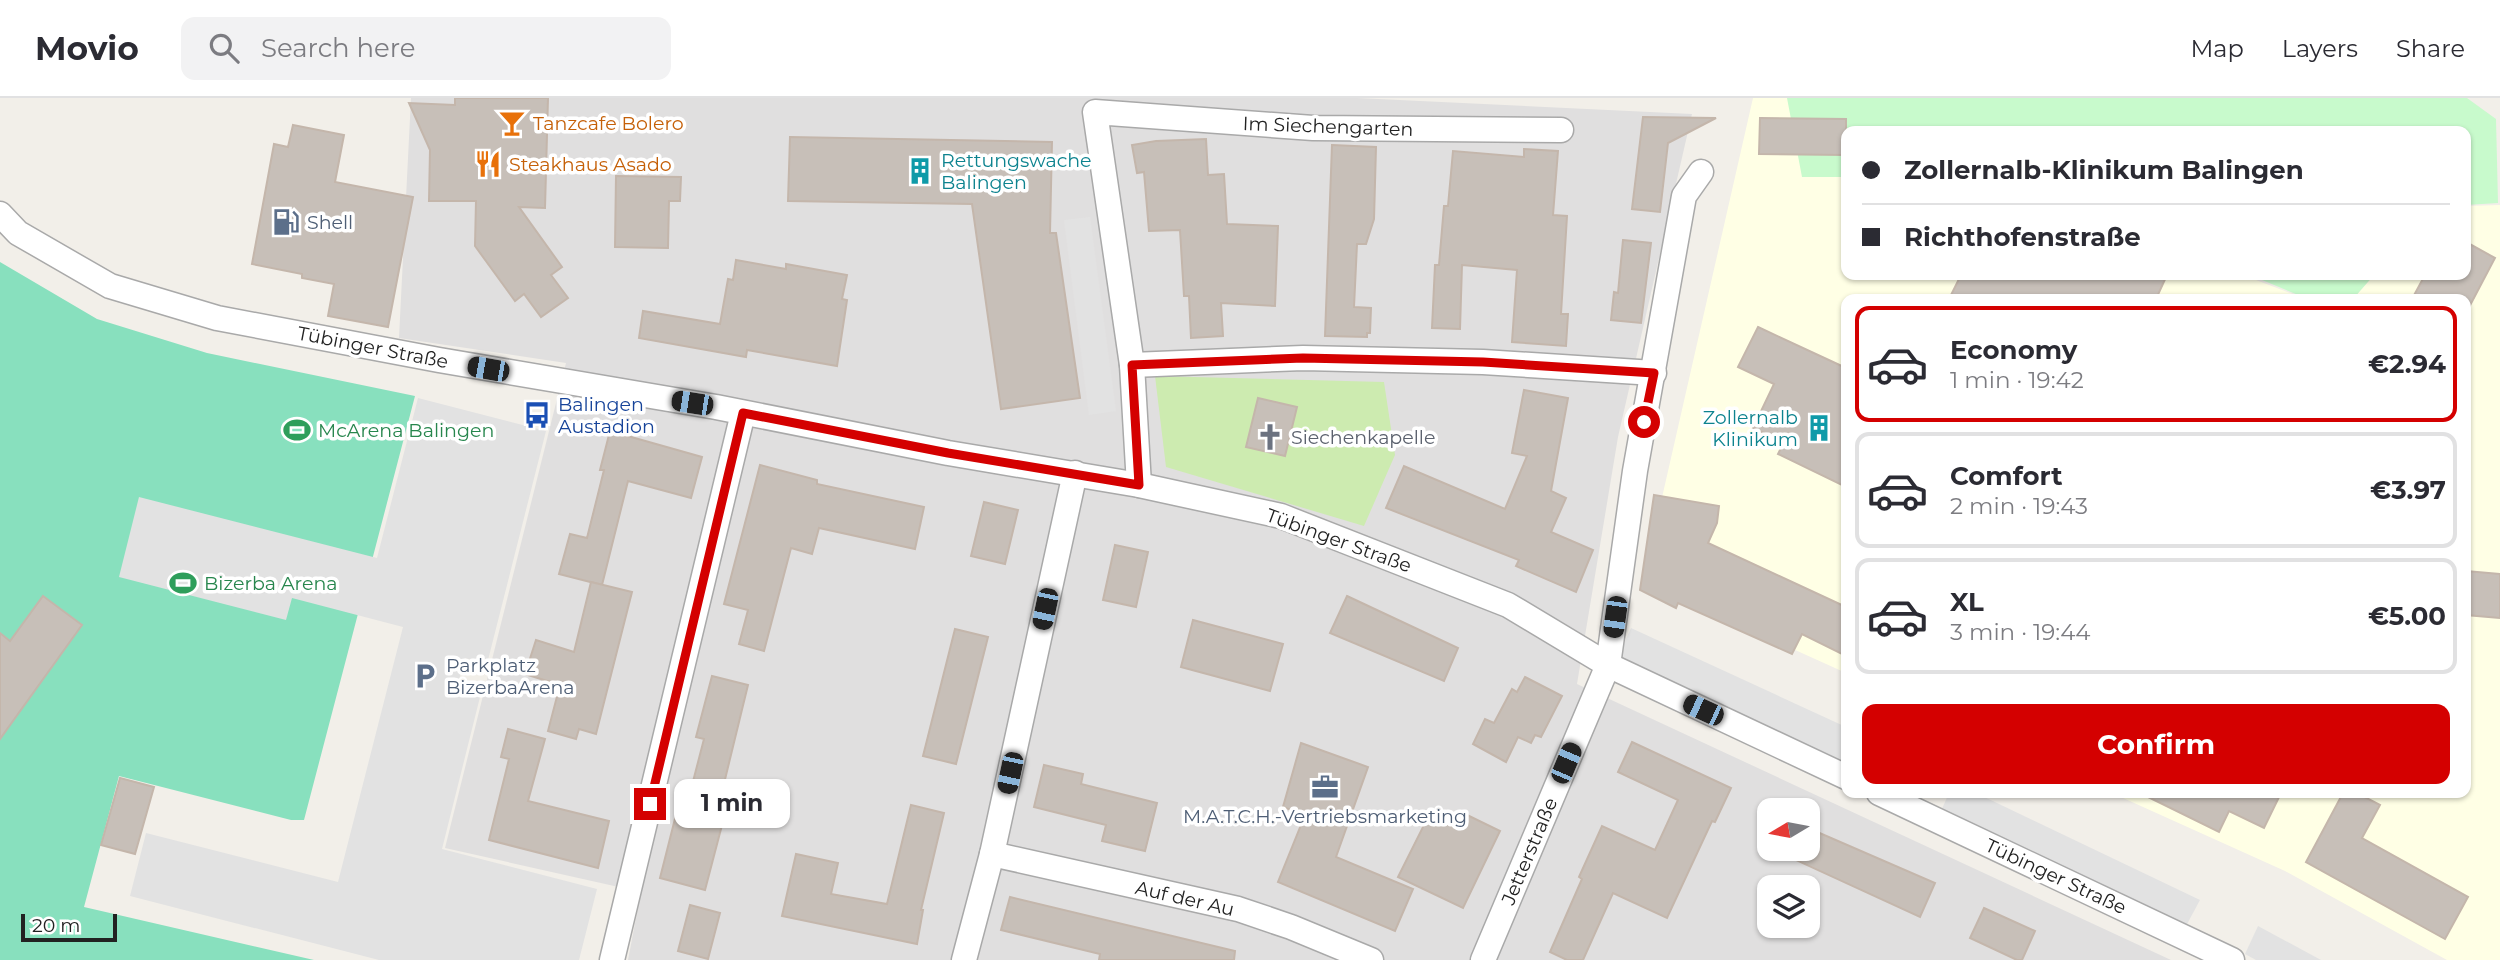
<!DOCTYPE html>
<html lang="en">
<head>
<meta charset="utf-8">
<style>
	:root { --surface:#fff; --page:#f2f2f3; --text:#2b2b33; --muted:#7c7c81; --line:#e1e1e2; --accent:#d40000 }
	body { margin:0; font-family:Montserrat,sans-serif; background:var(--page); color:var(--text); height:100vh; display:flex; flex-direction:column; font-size:26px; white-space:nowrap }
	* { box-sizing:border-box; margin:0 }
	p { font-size:23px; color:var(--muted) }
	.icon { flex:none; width:38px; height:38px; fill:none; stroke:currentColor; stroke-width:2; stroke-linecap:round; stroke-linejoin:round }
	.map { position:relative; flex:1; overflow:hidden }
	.side { position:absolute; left:1841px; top:196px; width:630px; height:504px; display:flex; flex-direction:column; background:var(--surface); border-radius:14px; box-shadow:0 2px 5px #0004 }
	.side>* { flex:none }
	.hud { position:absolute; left:1841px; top:28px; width:630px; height:154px; border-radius:14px; box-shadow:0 2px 5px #0004; display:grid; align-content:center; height:154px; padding:0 21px; background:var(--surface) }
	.needle { width:46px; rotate:260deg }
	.controls { position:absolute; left:1757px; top:700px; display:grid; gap:14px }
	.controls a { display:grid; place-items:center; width:63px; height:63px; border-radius:14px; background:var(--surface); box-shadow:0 2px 5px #0004; font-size:35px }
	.scale { position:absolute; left:21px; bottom:18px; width:96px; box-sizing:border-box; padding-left:7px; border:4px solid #222; border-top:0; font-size:19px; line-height:24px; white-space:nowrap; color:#222; -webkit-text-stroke:5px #fff; paint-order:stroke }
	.end { position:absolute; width:32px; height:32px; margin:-16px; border:9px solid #d40000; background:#fff; box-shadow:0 0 0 4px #fff }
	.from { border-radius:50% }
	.bubble { position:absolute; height:49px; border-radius:14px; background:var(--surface); box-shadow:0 2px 5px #0004; font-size:23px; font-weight:700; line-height:49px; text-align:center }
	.car { position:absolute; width:21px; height:42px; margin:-21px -10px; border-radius:9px; box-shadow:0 0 5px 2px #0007; background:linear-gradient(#222 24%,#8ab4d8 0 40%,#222 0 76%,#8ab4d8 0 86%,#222 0) }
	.hud b { display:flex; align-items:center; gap:24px; height:66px; font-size:26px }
	.hud b+b { border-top:2px solid var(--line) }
	.hud i { width:18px; height:18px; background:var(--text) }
	ul { padding:12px 0 0; list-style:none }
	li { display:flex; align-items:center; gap:21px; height:116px; margin:0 14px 10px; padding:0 7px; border:4px solid var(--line); border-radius:14px }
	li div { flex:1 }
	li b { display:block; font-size:26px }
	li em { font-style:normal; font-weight:700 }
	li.on { border-color:var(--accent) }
	li>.icon { width:63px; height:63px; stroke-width:1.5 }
	.cta { display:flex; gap:14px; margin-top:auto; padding:14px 21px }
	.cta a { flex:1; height:80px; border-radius:14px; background:var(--accent); color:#fff; font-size:28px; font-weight:700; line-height:80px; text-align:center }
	header { display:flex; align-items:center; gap:42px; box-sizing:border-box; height:98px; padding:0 35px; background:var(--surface); border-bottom:2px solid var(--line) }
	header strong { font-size:33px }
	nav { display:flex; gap:38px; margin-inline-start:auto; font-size:24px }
	.search { width:490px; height:63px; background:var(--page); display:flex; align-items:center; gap:18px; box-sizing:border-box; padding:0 24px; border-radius:14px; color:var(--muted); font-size:26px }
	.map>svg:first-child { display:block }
	.residential { fill:#e0dfdf; fill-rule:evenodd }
	.education { fill:#ffffe5 }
	.grass { fill:#cdebb0 }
	.park { fill:#c8facc }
	.pitch { fill:#88e0be }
	.parking { fill:#e2e2e2 }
	.building { fill:#c7bfb8; stroke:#c4b6ab; stroke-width:2 }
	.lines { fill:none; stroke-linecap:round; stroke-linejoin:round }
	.street-casing { stroke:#a9a9a9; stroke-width:27 }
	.street { stroke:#fff; stroke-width:24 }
	.route { stroke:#d40000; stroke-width:9 }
	.labels { text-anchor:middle; stroke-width:7; stroke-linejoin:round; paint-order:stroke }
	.food-label { font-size:19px; fill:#c56008; stroke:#fff; text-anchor:start }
	.street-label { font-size:19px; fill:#222; stroke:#fff }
	.culture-label { font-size:19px; fill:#0d838f; stroke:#fff; text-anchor:start }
	.service-label { font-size:19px; fill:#4e5e75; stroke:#fff; text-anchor:start }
	.transit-label { font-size:19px; fill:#164399; stroke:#fff; text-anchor:start }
	.leisure-label { font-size:19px; fill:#27864d; stroke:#fff; text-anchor:start }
	.worship-label { font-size:19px; fill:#5b616d; stroke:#fff; text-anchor:start }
</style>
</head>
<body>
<header>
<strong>Movio</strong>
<div class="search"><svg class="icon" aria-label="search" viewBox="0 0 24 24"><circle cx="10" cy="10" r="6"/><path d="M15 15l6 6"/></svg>Search here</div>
<nav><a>Map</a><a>Layers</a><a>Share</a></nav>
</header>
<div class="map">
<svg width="2500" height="862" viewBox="0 0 2500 862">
	<rect width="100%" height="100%" fill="#f2efe9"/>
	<path class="residential" d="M411,0H1357L1692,16L1618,339L1577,586L2171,862H628L641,794L445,750L566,265L399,240ZM1769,712H1808V751H1769ZM1769,789H1808V828H1769Z"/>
	<g class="education">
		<path d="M1753,0H1794L1846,33V177H2243L2306,201H1846V575L1643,483Z"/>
		<path d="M2500,107V862H2447L2285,773L2112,695H2466V201H2353L2374,177H2466V108Z"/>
	</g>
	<path class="grass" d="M1155,278L1384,284L1395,357L1364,428L1166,369Z"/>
	<g class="park">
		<path d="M1787,0H2467L2496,21L2498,105L2466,107V33H1846V79H1802Z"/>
		<path d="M2250,177H2374L2353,201H2308Z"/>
	</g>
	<path class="pitch" d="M0,164L97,221L207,255L415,298L304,722H291L119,678L84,809L314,862H0V583L23,552L0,535Z"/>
	<g class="parking">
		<path d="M1090,119L1116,313L1089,317L1064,122Z"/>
		<path d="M418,300L546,333L487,566L465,560L457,589L481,595L442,751L597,791L579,862H379L130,798L146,735L338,784L403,529L292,500L286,522L119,479L139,399L377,460Z"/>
		<path d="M1631,530L1846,629V672L1615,565Z"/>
		<path d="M1949,695H1976L2200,802L2186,828L1941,713Z"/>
		<path d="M2258,828L2321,862H2256L2245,856Z"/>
	</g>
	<g class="building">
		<path d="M455,0H548L545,110L519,109L562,169L551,177L568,200L541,219L524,196L515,203L475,148L476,103H429L430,52L409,5L455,7Z"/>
		<path d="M1643,19L1716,20L1668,45L1660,114L1632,111Z"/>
		<path d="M1760,20L1846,21V57L1759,56Z"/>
		<path d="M293,27L344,37L335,84L413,99L388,229L328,218L334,186L302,180V176L252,166L274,46L288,49Z"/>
		<path d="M790,39L1052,44L1050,135H1056L1080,300L1001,311L972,106L788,103Z"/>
		<path d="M1206,41L1208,77L1224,76L1227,126L1278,128L1275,208L1221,205L1223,238L1191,240L1189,198H1184L1180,132L1149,133L1144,74L1137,75L1132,47L1156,43Z"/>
		<path d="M1332,47L1376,49L1374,121L1366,146H1357L1354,209L1371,210L1370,235H1367V239L1325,238Z"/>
		<path d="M1524,51L1558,53L1553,117L1567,118L1561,216H1568L1566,248L1512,244L1517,172L1462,167L1460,231L1432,230L1435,167H1439L1444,108H1448L1453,53L1524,59Z"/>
		<path d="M616,78L681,79L680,103H669L668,150L615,149Z"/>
		<path d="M1623,142L1651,145L1641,225L1611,222L1614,194L1618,195Z"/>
		<path d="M2466,144L2495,160L2466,215V201H2412L2425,177H2466Z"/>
		<path d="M736,162L786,171V166L847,177L842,201L847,202L837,268L747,252L746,259L639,240L643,213L720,226L728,181L733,182Z"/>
		<path d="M1961,177H2167L2156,201H1949Z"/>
		<path d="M1758,229L1846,270V389L1778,356L1784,344L1753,330L1774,286L1738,269Z"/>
		<path d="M1524,292L1568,300L1551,393L1566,400L1551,434L1593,452L1576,494L1516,468L1519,462L1386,410L1404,368L1505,411L1527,358L1512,355Z"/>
		<path d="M1258,300L1297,309L1285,358L1246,349Z"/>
		<path d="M610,333L702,359L691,400L628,383L602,487L559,476L570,436L587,440L604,372H600Z"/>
		<path d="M760,367L817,382V386L924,409L915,451L819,430L812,456L791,450L764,553L739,546L748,512L724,506Z"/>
		<path d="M1654,397L1719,408L1717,425L1708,445L1846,509V558L1802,536L1792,556L1678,505L1676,510L1640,492Z"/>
		<path d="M984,404L1018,412L1005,466L971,458Z"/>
		<path d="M1115,447L1148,454L1136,509L1103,502Z"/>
		<path d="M2466,473L2500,476V520L2466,517Z"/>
		<path d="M591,484L632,494L596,636L579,631L576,641L548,633L560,587L525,576L536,542L574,554Z"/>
		<path d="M43,498L82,527L0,641V535L10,543Z"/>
		<path d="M1347,498L1458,550L1444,583L1330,535Z"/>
		<path d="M1193,522L1283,546L1270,593L1181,569Z"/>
		<path d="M955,531L988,539L956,666L923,658Z"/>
		<path d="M712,578L748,587L719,706L727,708L705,792L660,780L681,697L689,699L704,641L696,639Z"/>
		<path d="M1525,579L1562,598L1541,639L1535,637L1531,645L1518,639L1506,664L1473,646L1485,621L1494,625L1512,591L1517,594Z"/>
		<path d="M508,631L545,641L528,703L609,723L598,770L489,742L509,661L501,659Z"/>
		<path d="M1632,644L1731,690L1715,724L1712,723L1667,820L1613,795L1583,862H1567L1550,854L1582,781L1579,779L1602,728L1655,752L1678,702L1618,674Z"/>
		<path d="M1301,645L1368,669L1336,759L1413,791L1395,833L1278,784L1305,717L1283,709Z"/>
		<path d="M1044,667L1083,676L1081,686L1157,705L1145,753L1102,743L1106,727L1034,709Z"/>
		<path d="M120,680L154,689L135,756L101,747Z"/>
		<path d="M2140,695H2281L2264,730L2229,713L2219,734Z"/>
		<path d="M2343,695H2357L2380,707L2362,740L2468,799L2445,841L2306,764Z"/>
		<path d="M911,707L944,715L921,812H923L917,846L782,818L796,756L838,765L831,796L887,806Z"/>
		<path d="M1465,716L1500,733L1463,810L1398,779L1429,717L1458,731Z"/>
		<path d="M1808,730L1935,785L1920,819L1772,751H1808Z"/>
		<path d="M1010,799L1235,853L1234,862H1099L1100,856L1001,832Z"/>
		<path d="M690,807L720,815L708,861L678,853Z"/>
		<path d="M1984,810L2035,833L2022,862H2017L1970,840Z"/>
	</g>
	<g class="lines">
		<defs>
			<g id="street">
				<path d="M0,116L18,135L110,188L217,220L439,262L716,309L948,355L1139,387L1281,418L1508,507L1608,567L1846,679"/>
				<path d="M1132,267L1303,260L1483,264L1654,275"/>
				<path d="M1139,387L1132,267L1095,14L1313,30L1561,32"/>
				<path d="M1879,695L2232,862"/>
				<path d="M992,756L1238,811L1291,829L1371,862"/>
				<path d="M612,862L743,315"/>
				<path d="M964,862L992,756L1075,375"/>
				<path d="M1483,862L1608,567L1635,373L1684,98L1701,74"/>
			</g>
		</defs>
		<use href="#street" class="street-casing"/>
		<use href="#street" class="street"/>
	</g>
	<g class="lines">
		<path class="route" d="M650,706L743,315L948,355L1139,387L1132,267L1303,260L1483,264L1654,275L1644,324"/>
	</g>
	<defs>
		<symbol id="bar-bare" viewBox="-9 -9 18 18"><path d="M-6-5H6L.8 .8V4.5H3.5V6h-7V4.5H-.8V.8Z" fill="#e8710a" stroke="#fff" stroke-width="2.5" paint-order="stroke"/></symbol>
		<symbol id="restaurant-bare" viewBox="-9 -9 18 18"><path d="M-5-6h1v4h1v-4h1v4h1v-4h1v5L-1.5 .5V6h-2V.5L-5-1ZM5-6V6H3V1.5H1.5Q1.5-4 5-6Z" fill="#e8710a" stroke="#fff" stroke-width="2.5" paint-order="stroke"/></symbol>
		<symbol id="building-bare" viewBox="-9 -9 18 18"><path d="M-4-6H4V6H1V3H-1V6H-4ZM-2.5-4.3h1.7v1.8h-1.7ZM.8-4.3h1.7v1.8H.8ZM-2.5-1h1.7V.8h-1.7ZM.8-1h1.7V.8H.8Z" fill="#0f9aa8" stroke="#fff" stroke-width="2.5" paint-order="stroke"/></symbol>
		<symbol id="fuel-bare" viewBox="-9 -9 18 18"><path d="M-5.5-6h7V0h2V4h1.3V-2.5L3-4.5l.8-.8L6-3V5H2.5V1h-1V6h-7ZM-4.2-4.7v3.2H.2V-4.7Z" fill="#5c6f8a" stroke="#fff" stroke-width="2.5" paint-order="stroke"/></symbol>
		<symbol id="bus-bare" viewBox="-9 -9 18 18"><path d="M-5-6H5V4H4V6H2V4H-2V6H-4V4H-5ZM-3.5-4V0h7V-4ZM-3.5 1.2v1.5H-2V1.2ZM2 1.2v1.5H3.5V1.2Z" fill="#1a4fb4" stroke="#fff" stroke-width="2.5" paint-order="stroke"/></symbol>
		<symbol id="stadium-bare" viewBox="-9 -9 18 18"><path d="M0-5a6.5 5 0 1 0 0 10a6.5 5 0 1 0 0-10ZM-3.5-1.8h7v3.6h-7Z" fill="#2e9e5b" stroke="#fff" stroke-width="2.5" paint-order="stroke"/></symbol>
		<symbol id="church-bare" viewBox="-9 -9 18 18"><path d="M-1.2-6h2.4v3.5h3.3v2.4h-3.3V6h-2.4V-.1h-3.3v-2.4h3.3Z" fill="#6b7280" stroke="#fff" stroke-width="2.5" paint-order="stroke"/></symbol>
		<symbol id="parking-bare" viewBox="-9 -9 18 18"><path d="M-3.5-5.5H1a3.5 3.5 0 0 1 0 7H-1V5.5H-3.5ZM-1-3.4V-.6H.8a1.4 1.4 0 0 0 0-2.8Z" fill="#5c6f8a" stroke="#fff" stroke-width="2.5" paint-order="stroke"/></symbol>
		<symbol id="office-bare" viewBox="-9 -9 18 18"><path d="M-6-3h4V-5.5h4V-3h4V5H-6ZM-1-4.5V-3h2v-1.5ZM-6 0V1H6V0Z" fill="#5c6f8a" stroke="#fff" stroke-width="2.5" paint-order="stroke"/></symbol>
	</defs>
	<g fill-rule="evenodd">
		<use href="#bar-bare" x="493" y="6" width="38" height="38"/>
		<use href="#restaurant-bare" x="469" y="47" width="38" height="38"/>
		<use href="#building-bare" x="901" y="54" width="38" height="38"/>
		<use href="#fuel-bare" x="267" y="105" width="38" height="38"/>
		<use href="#bus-bare" x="518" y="298" width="38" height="38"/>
		<use href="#building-bare" x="1800" y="311" width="38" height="38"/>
		<use href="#stadium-bare" x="278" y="313" width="38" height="38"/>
		<use href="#church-bare" x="1251" y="320" width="38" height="38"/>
		<use href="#stadium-bare" x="164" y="466" width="38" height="38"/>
		<use href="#parking-bare" x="406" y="559" width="38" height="38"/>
		<use href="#office-bare" x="1306" y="670" width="38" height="38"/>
	</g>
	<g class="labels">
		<g class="food-label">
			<text x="533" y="32">Tanzcafe Bolero</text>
			<text x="509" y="73">Steakhaus Asado</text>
		</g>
		<g class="street-label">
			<text transform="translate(1328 28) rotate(2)" y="7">Im Siechengarten</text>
			<text transform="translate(373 249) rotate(11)" y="7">Tübinger Straße</text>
			<text transform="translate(1339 442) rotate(20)" y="7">Tübinger Straße</text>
			<text transform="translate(1529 753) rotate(-67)" y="7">Jetterstraße</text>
			<text transform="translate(2056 778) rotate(25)" y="7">Tübinger Straße</text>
			<text transform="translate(1185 800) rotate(13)" y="7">Auf der Au</text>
		</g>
		<g class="culture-label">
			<text x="941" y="69">Rettungswache<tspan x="941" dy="22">Balingen</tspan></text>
			<text x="1798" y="326" text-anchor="end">Zollernalb<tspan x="1798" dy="22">Klinikum</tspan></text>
		</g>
		<g class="service-label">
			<text x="307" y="131">Shell</text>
			<text x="446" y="574">Parkplatz<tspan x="446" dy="22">BizerbaArena</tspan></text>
			<text x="1325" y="725" text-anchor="middle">M.A.T.C.H.-Vertriebsmarketing</text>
		</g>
		<g class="transit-label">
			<text x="558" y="313">Balingen<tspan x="558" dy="22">Austadion</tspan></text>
		</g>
		<g class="leisure-label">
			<text x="318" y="339">McArena Balingen</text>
			<text x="204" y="492">Bizerba Arena</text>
		</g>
		<g class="worship-label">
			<text x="1291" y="346">Siechenkapelle</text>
		</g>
	</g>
</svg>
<div class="controls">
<a><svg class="needle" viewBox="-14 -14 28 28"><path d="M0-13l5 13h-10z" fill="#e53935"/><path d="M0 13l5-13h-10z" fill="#7c7c81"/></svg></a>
<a><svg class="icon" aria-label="layers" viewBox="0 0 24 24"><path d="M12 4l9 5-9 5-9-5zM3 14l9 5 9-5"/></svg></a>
</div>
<div class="scale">20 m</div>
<i class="end from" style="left:1644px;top:324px"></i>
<i class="end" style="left:650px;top:706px"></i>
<div class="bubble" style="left:674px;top:681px;width:116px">1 min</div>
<i class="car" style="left:488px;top:271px;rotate:280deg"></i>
<i class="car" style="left:692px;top:305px;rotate:279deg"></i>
<i class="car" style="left:1045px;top:511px;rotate:192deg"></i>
<i class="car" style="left:1615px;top:519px;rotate:188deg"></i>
<i class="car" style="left:1703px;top:612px;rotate:295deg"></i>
<i class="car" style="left:1566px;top:665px;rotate:23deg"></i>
<i class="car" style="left:1010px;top:675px;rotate:192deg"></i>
<div class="hud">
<b><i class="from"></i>Zollernalb-Klinikum Balingen</b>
<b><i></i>Richthofenstraße</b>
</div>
<section class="side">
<ul>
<li class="on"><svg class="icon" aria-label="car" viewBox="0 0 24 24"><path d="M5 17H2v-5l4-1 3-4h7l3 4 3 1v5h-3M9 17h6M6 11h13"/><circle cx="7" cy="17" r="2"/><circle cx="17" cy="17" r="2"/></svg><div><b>Economy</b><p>1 min · 19:42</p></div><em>€2.94</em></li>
<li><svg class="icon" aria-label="car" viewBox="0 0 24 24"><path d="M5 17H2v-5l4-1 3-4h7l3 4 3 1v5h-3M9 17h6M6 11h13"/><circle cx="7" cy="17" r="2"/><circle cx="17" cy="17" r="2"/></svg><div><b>Comfort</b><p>2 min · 19:43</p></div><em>€3.97</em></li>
<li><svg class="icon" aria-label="car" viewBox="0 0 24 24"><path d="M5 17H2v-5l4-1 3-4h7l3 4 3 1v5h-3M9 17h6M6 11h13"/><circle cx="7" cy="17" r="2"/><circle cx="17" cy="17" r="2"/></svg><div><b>XL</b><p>3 min · 19:44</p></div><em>€5.00</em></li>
</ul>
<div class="cta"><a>Confirm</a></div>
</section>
</div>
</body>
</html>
